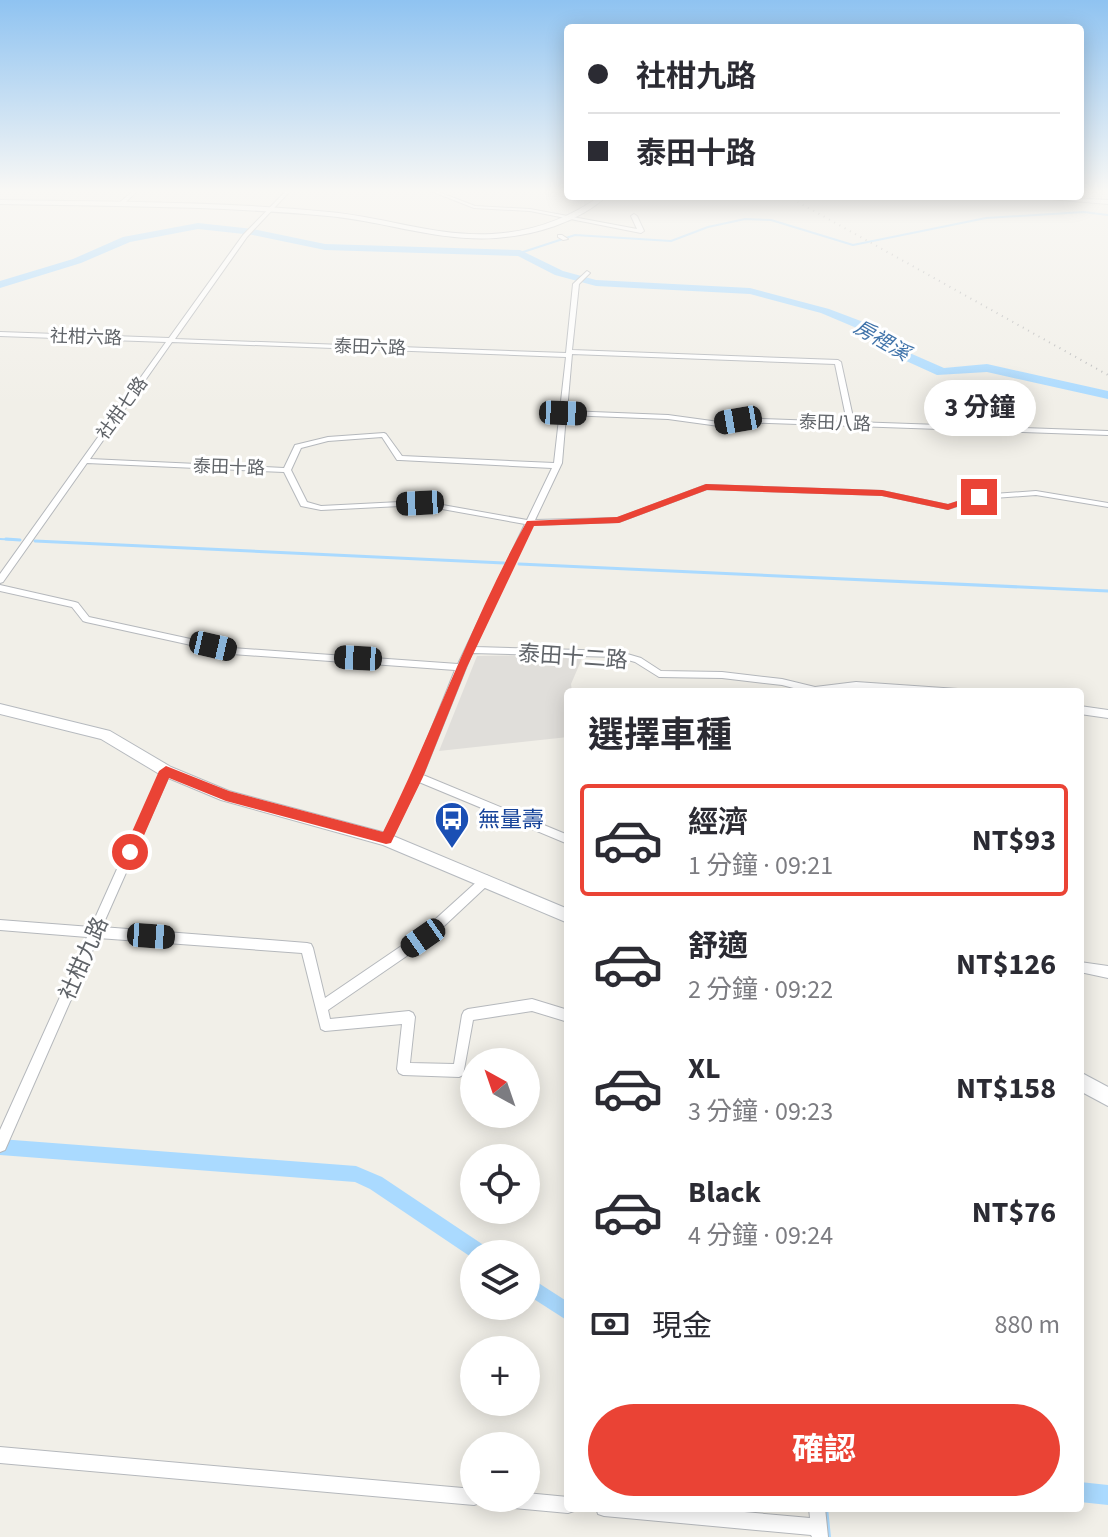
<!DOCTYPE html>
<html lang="zh-TW">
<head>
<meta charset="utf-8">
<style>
	:root { --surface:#fff; --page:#f7f7f7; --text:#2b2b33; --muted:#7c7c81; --line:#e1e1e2; --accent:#ea4335 }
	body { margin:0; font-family:"Source Sans 3","Noto Sans TC",sans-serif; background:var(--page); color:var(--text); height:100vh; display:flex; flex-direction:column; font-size:30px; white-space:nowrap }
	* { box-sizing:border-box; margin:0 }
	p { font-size:26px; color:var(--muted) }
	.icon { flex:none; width:44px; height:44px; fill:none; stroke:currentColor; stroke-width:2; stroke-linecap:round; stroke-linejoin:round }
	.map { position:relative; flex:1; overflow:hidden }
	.sheet { position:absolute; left:564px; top:688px; width:520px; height:824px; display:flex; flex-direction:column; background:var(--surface); border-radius:8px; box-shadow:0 4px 20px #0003 }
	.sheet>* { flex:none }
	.banner { position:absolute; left:564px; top:24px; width:520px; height:176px; border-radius:8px; box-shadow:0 4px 20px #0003; display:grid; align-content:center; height:176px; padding:0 24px; background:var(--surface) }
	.needle { width:52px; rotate:320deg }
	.controls { position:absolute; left:460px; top:1048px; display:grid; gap:16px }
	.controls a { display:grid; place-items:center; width:80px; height:80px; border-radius:50%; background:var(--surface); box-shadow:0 4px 20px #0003; font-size:40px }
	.end { position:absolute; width:36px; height:36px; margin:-18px; border:10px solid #ea4335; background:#fff; box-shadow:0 0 0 4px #fff }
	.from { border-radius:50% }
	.bubble { position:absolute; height:56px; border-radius:28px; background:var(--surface); box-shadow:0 4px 20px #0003; font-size:26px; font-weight:700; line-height:56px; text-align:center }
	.car { position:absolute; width:24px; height:48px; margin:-24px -12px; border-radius:10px; box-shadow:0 0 6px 2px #0007; background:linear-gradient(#222 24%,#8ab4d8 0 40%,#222 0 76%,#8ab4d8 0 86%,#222 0) }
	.banner b { display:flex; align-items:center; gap:28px; height:76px; font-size:30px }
	.banner b+b { border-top:2px solid var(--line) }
	.banner i { width:20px; height:20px; background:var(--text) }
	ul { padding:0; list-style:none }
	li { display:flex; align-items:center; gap:24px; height:112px; margin:0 16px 12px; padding:0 8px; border:4px solid transparent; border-radius:8px }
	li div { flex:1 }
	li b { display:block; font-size:30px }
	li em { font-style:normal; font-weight:700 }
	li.on { border-color:var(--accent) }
	li>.icon { width:72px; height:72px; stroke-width:1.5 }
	h2 { padding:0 24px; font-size:36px; line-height:96px }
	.pay { display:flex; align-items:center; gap:20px; height:88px; padding:0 24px; font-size:30px }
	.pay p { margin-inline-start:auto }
	.primary-button { display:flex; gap:16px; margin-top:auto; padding:16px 24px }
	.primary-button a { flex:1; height:92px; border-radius:48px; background:var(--accent); color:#fff; font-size:32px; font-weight:700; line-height:92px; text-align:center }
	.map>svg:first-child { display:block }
	.industrial { fill:#e0deda }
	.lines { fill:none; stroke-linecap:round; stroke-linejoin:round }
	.stream-far2 { stroke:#aadaff; stroke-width:2 }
	.stream-far1 { stroke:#aadaff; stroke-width:3 }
	.stream { stroke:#aadaff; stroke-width:4 }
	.canal { fill:#aadaff; fill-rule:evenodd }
	.river { fill:#aadaff; fill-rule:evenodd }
	.street-casing { stroke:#b5b8bc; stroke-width:2 }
	.secondary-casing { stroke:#b6babf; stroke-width:2 }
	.street { fill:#fff; fill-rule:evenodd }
	.secondary { fill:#fff; fill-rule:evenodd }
	.rail { stroke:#b6b7b8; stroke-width:2; stroke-dasharray:1 5; stroke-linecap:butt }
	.route { fill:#ea4335 }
	.labels { text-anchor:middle; stroke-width:6; stroke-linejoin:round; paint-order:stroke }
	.far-street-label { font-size:18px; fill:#5f6368; stroke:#fff }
	.far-water-label { font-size:20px; font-style:italic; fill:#4174aa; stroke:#fff }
	.street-label { font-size:22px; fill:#5f6368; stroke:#fff }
	.transit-label { font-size:22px; fill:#164399; stroke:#fff; text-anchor:start }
</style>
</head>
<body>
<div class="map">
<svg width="1108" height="1537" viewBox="0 0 1108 1537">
	<rect width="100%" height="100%" fill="#f1efe8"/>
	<path class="industrial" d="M584,654L571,684L572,692H568V737L439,751L477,656Z"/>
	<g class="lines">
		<g class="stream-far2">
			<path d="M520,253L575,235L671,241L708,227L745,219L771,220L853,245L986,218L1084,212L1108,215"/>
			<path d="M0,539L20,540"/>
			<path d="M35,541H41"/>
		</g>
		<g class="stream-far1">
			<path d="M6,539L20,540"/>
			<path d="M35,541L504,563"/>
			<path d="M519,564L1108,591"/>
		</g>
		<path class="stream" d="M826,1508L829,1537"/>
		<g class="canal">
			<path d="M0,1139L356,1166L382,1177L488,1248L491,1254H474V1259L370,1189L355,1182L0,1155Z"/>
			<path d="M526,1275L568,1302V1321L526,1294Z"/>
			<path d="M1080,1482L1108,1485V1505L1080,1502Z"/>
		</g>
		<path class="river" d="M198,223L253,229L325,244L520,250L563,271L596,280L750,288L829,309L874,326L912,354L944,368L987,364L1108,391V399L987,372L937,375L904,360L866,332L821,313L750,294L596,286L555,275L518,256L325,250L253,235L198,229L130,242L81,263L0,288V281L73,259L123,237Z"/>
		<defs>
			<g id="street">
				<path d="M133,191H137L123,205H119V203Z"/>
				<path d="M286,191H290L247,237L175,339L566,353L573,284L587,271L590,273L579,284L572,350L838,360L841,362L854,422L1108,431V435L738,422L719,426L668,419L566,415L562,463L535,520L618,518L706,485L882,491L948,505L979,495L1036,491L1108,503V507L1036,495L980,499L948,509L882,495L707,489L619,522L532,525L475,647L617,651L641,658L661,671L722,672L782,679L815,687L856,682L958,689L963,692H909L856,688L826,692H809L782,685L722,678L659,677L635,662L617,657L472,653L423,775L568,835V844L419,782L390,842L386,843L382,842L381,839L412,777L455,670L232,654L86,622L83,621L72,607L0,591V585L75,602L78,603L89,617L232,648L458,664L525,524L420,505L321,510L301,506L284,472L87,463L3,582L0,583V574L166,342L0,336V332L169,338L243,235ZM172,342L566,357L554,463L402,456L386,434L384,433L328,437L295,445L284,468L90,459ZM572,354L835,364L847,422L738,418L719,422L668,415L567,411ZM382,437L397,460H400L552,468L527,520L420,501L321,506L307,502L291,470L301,448L328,441Z"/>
				<path d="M431,191H436L475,206L530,209L637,229L631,216L634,214L637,216L644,231L641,233L530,211L474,208Z"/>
				<path d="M558,235H562L568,239L563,240L558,237Z"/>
				<path d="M1080,706L1108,710V718L1080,714Z"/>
				<path d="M166,767L170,768L171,771L102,927L307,943L311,944L313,948L325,998L419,934L482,877L486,875L490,877L492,880L490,883L427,942L328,1010L330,1019L409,1011L413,1013L415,1017L410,1063L454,1064L462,1015L464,1011L468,1009L532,999L568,1010V1022L532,1011L473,1020L463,1075L459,1077L403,1075L399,1073L397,1069L402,1024L325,1031L321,1029L302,953L98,938L5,1150L0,1152V1130L87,937L0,930V920L91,927L161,771L162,768Z"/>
				<path d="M1080,962L1108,966V978L1080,972Z"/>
				<path d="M0,1447L474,1489V1498H482L480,1503L474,1505L0,1463Z"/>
				<path d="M526,1493L568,1497V1508H575L574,1511L568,1513L491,1506L485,1504L483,1498H526Z"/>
				<path d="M596,1508H699L810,1518L809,1508H825L828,1537H812L811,1535L604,1516L598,1514Z"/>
			</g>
			<g id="secondary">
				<path d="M600,196H607C577,223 535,235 496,238C439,242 384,221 328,216C219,206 109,206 0,204V200C109,202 220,201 329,212C384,217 437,237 492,234C531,232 568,219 600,196Z"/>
				<path d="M1036,196L1108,200V204L1039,198Z"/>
				<path d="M0,704L110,731L171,767L229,791L386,833L568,909V923L383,845L221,800L161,775L101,739L0,714Z"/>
				<path d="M1080,1072L1108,1087V1106L1080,1091Z"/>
			</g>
		</defs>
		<use href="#street" class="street-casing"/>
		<use href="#secondary" class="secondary-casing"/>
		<use href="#street" class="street"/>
		<use href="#secondary" class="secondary"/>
		<path class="rail" d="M787,196L1108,375"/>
	</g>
	<linearGradient id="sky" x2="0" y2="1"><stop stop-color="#8fc3f1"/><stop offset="0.47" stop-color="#f9f8f5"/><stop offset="1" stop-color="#f9f8f5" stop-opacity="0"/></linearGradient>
	<rect width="1108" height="406" fill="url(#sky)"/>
	<path class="route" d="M706,484L882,490L948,504L979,494L984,497L948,510L882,496L707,490L619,523L534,526L467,667L423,777L391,843L386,844L226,801L169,778L135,856H125L123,852L159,771L166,766L229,791L383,832C434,730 471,621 527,521L617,517Z"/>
	<defs>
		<symbol id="bus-pin" viewBox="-11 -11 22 30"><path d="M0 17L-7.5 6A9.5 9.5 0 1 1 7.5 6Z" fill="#1a4fb4" stroke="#fff"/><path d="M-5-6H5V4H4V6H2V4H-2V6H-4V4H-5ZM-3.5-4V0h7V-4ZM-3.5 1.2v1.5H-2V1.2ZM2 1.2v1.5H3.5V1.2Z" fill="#fff"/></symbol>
	</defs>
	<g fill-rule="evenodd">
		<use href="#bus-pin" x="432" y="799" width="40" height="54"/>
	</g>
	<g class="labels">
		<g class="far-street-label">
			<text transform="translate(86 337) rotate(2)" y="6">社柑六路</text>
			<text transform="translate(370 347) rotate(2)" y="6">泰田六路</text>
			<text transform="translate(122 408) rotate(-54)" y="6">社柑七路</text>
			<text transform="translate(835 423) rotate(2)" y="6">泰田八路</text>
			<text transform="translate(229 467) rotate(2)" y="6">泰田十路</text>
		</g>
		<g class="far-water-label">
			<text transform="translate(882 340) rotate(30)" y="7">房裡溪</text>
		</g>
		<g class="street-label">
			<text transform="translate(573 656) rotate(4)" y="8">泰田十二路</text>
			<text transform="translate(83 958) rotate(-66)" y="8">社柑九路</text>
		</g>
		<g class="transit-label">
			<text x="478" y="827">無量壽</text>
		</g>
	</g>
</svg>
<div class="controls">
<a><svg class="needle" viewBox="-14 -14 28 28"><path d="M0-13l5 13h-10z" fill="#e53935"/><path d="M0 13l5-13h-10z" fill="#7c7c81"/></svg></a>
<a><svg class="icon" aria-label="locate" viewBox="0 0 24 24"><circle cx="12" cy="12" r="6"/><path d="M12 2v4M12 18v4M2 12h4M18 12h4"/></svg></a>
<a><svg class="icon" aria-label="layers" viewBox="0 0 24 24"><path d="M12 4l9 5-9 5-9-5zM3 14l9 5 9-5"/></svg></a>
<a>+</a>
<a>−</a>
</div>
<i class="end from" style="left:130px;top:852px"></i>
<i class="end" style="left:979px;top:497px"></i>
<div class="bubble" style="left:924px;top:380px;width:112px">3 分鐘</div>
<i class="car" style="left:563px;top:413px;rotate:92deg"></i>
<i class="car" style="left:738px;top:420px;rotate:260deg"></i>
<i class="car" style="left:420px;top:503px;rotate:267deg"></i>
<i class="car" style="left:213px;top:646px;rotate:103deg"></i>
<i class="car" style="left:358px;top:658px;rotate:273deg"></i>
<i class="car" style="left:151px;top:936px;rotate:94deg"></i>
<i class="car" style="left:423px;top:938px;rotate:235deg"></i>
<div class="banner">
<b><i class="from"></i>社柑九路</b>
<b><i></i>泰田十路</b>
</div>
<section class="sheet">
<h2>選擇車種</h2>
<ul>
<li class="on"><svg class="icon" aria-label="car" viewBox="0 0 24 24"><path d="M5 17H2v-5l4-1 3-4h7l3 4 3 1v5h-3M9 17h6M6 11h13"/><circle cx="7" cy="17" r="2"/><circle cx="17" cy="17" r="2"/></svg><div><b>經濟</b><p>1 分鐘 · 09:21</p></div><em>NT$93</em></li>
<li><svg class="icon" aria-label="car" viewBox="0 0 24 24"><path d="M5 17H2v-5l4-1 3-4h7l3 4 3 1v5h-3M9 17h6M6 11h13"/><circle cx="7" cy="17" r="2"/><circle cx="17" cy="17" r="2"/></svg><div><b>舒適</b><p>2 分鐘 · 09:22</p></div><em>NT$126</em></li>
<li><svg class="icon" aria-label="car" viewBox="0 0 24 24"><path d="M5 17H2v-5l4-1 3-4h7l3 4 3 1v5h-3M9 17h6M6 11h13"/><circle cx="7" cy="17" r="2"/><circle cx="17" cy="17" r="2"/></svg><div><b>XL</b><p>3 分鐘 · 09:23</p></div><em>NT$158</em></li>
<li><svg class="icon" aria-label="car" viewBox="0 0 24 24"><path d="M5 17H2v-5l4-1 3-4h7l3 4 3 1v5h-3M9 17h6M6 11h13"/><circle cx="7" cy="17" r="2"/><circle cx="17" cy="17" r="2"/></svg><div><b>Black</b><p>4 分鐘 · 09:24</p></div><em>NT$76</em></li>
</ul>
<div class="pay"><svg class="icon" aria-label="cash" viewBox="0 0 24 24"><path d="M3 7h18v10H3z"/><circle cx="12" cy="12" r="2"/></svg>現金<p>880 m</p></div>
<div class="primary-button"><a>確認</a></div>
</section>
</div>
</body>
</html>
